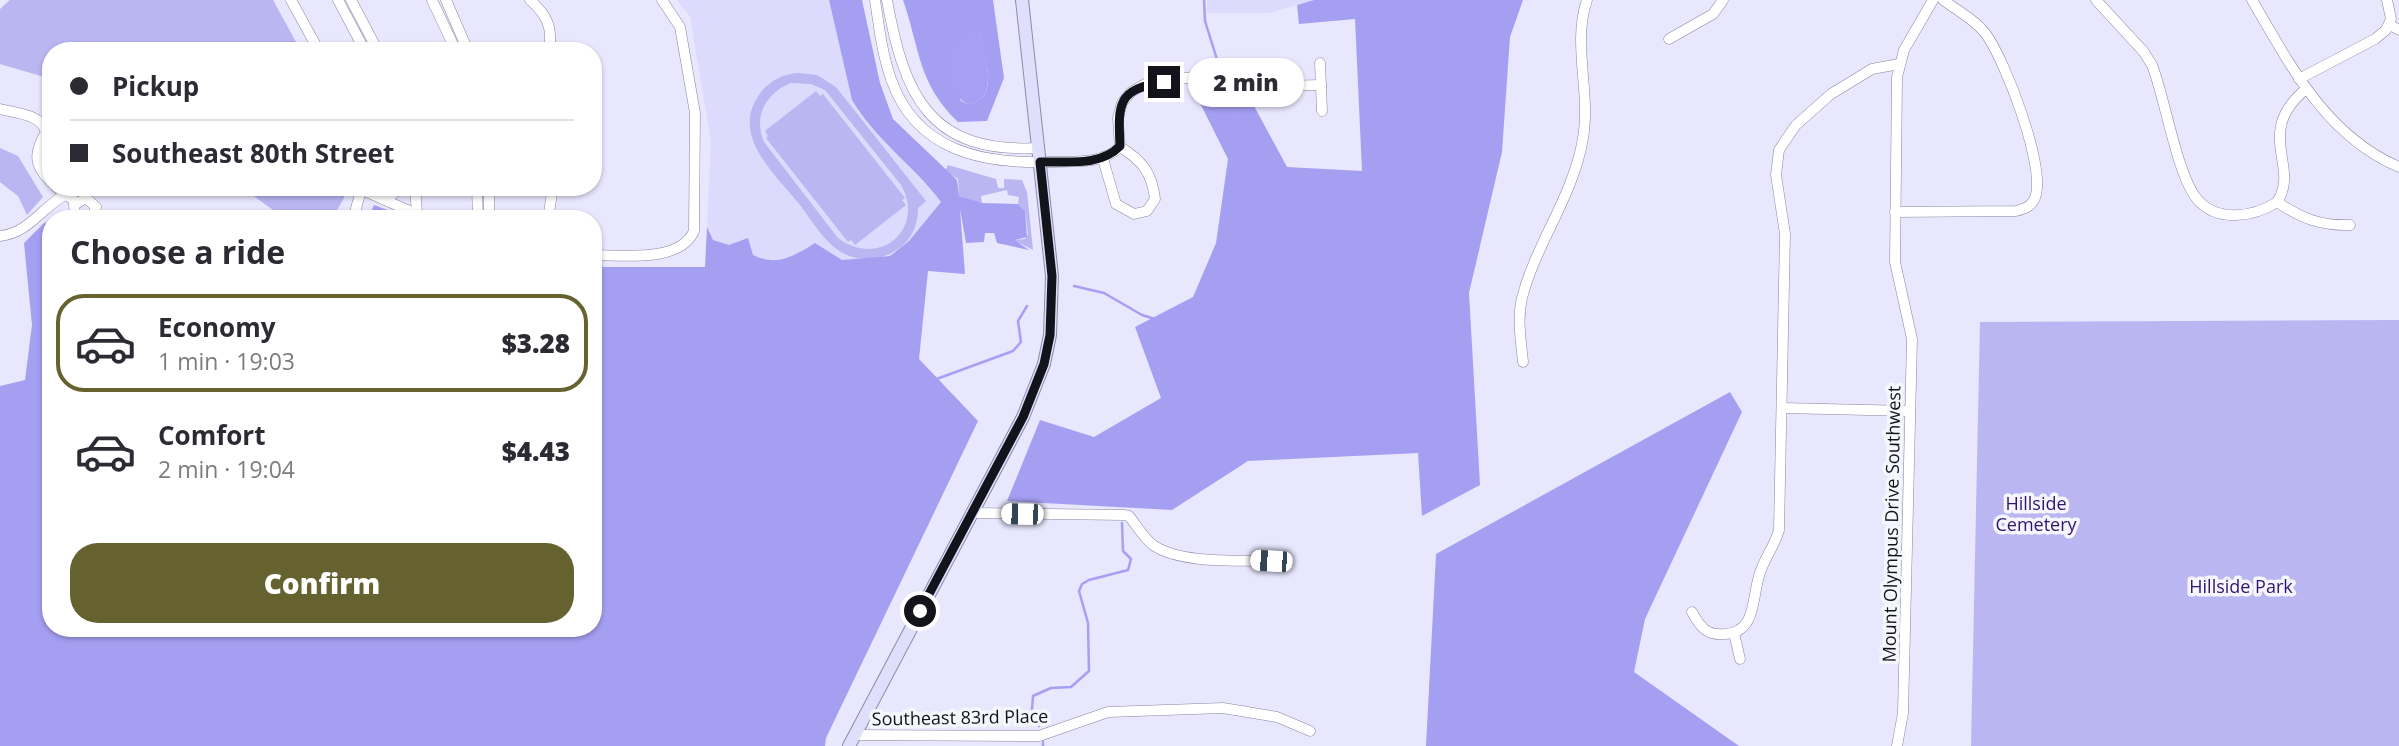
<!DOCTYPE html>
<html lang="en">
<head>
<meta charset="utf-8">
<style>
	:root { --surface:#fff; --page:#f2f2f3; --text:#2b2b33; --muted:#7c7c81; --line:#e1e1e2; --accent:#65622f }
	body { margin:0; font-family:"Open Sans",sans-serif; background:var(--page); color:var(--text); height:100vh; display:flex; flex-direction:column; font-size:26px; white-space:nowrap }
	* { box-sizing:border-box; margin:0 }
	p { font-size:23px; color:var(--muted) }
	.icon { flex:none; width:38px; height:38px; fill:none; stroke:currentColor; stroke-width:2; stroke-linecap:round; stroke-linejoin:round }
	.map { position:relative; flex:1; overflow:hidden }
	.panel { position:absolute; left:42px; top:210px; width:560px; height:427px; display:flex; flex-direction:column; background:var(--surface); border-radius:28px; box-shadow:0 2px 5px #0004 }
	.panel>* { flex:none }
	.banner { position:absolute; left:42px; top:42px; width:560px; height:154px; border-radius:28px; box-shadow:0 2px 5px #0004; display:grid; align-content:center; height:154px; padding:0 28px; background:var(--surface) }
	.end { position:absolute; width:32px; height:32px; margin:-16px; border:9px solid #13131c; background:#fff; box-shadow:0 0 0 4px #fff }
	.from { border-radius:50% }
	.bubble { position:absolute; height:49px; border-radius:24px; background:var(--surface); box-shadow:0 2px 5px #0004; font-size:23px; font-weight:800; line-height:49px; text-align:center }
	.car { position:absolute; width:21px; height:42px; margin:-21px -10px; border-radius:9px; box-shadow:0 0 5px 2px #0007; background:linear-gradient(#fff 24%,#345 0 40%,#fff 0 76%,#345 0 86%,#fff 0) }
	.banner b { display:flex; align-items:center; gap:24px; height:66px; font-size:26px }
	.banner b+b { border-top:2px solid var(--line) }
	.banner i { width:18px; height:18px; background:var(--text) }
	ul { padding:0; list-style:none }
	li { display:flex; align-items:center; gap:21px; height:98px; margin:0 14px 10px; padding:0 14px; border:4px solid transparent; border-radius:28px }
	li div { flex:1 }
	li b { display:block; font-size:26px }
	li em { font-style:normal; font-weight:800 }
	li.on { border-color:var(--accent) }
	li>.icon { width:63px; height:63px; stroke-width:1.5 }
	h2 { padding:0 28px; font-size:32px; line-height:84px }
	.action { display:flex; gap:14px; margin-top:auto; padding:14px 28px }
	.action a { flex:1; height:80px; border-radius:28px; background:var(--accent); color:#fff; font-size:28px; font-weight:800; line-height:80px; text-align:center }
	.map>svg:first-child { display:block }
	.built { fill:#dcdbfe }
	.green { fill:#b9b6f2; fill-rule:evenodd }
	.forest { fill:#a59ff2; fill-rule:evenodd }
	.water { fill:#a6a0f4 }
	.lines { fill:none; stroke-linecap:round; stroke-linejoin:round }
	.stream { stroke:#a6a0f4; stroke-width:2.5 }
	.minor-casing { stroke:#8786a0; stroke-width:11 }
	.major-casing { stroke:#8b8aac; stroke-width:14 }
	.minor { stroke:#fff; stroke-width:10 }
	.major { stroke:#e0dffb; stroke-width:12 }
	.route { stroke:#13131c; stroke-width:9 }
	.labels { text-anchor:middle; stroke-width:7; stroke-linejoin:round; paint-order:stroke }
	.park-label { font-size:18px; fill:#2f1474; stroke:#f6f7fc }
	.street-label { font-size:18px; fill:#13131c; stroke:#f6f7fc }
</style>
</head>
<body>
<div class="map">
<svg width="2399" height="746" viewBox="0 0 2399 746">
	<rect width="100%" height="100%" fill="#e8e7fe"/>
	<g class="built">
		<path d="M677,0H829L852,100L860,113L941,202L909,241L891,256L842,260L815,243L791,258L766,261L713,240L707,227L711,141L690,17Z"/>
		<path d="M1207,0H1314L1269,13H1207Z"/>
	</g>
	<g class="green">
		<path d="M10,0H273L301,51H51V79L0,64V9Z"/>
		<path d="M799,73L817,75L836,87L926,201L918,208C918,224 912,240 898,249C884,259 863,262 847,255C826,246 814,223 800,205C776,175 730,136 759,95C768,81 783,74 799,73ZM791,83L811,84L825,90L901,185C926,229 879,269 838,238L764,142C753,116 766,93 791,83Z"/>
		<path d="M816,91L820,96L823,94L905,198L902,200L906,205L855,245L851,240L848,242L766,138L768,136L765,131Z"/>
		<path d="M0,148L18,156L43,197L27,215L18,196L0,182Z"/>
		<path d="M948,165L996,179L998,188H1004V179L1022,180L1027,192L1033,250L1014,240L1025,239L1028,234L1025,211L1018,204L1019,197L1008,195L1007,190L981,196L982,204L959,196L958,179L945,171Z"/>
		<path d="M241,187H346L344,198L332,219H279L273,210Z"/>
		<path d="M2399,320V746H1971L1980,322Z"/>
	</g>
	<g class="forest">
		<path d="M829,0H862L880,83L893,119L957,180L959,196L982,203L1018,204L1025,211L1027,237L1015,240L1029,250L997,243L994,233H985L984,242L966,243L960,209L965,274L928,271L919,359L978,421L826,738L825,746H0V386L25,380L32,325L24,243L45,222L51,236V628H593V267H705L707,227L713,240L729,245L748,238L753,255C777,267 794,256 815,243L842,260L890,256L909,241L941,202C914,166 875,139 852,100Z"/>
		<path d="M903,0H993L1004,78L987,121L958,122C918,84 920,49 903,0ZM980,34C984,56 1002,101 967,104L961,101L951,73Z"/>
		<path d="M1314,0H1523L1510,37L1502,152L1469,293L1480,485L1422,516L1418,453L1248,461L1172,510L1007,501L1040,420L1094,437L1161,398L1135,327L1193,297L1216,243L1228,159L1192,87L1240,80L1287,167L1362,171L1355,19L1299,24L1297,5Z"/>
		<path d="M374,205L412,219H368Z"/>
		<path d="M1730,392L1742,412L1645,619L1634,672L1739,746H1426L1436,554Z"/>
	</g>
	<path class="water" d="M970,33L980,34C985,55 1001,102 967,104C944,91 944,42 970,33Z"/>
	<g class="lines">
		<g class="stream">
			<path d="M1074,286L1104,293L1142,315L1184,328"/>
			<path d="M0,468L14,473L51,465"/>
			<path d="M1122,504L1125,487L1154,466L1150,446L1164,413C1176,408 1176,403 1184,394C1200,376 1183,350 1184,328L1251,240L1248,159L1205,21L1204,0"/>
			<path d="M593,540C617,535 634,519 656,513C669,509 684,516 696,520L748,485L752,467L801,435L835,437L874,433L893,395L1013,351L1021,342L1018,321L1027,306"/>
			<path d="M0,687L88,709L155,732L193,739L229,713L277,687L358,655L437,667L535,709L592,746"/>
			<path d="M1039,726L1032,709L1033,696L1051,688L1071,687L1089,671L1088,623L1079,591L1082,584L1089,580L1128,570L1131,559L1123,551L1122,523"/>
			<path d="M1043,742V746"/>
		</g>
		<defs>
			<g id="minor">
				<path d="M291,0L319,51"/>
				<path d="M338,0L365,51"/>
				<path d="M351,0L378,51"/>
				<path d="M432,0L456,51"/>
				<path d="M446,0L468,51"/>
				<path d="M530,0C547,15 553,27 549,51"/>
				<path d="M875,0C879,26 882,54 891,79C916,151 982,164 1049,162C1074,161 1101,165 1120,147L1118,118L1122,103L1131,92L1145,84L1241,70L1279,86L1321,85"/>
				<path d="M887,0C904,95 929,154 1039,148"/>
				<path d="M2096,0L2143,51L2152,65C2165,98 2177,175 2197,199C2217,223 2254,217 2277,202C2301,167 2253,133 2306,89"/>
				<path d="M2252,0C2290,65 2326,136 2399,167"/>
				<path d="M2390,25L2399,30"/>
				<path d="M1669,39L1713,14L1723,0"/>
				<path d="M1320,63L1322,111"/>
				<path d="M2299,79L2375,39L2386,30L2391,19L2387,0"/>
				<path d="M0,109C16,113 41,114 46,132C34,152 33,165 51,182"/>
				<path d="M1103,159L1116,204L1134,214L1147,211L1155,199C1152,173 1142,160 1120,147"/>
				<path d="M56,187L76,202"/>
				<path d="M415,187L417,213"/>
				<path d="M477,187L478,219"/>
				<path d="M489,187V219"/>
				<path d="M362,190L428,219"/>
				<path d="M385,200L402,187"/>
				<path d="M2277,202C2301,218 2320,226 2350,225"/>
				<path d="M1895,212L2016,211C2024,209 2030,207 2034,200C2049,173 2004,57 1985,33C1975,20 1957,10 1943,0"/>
				<path d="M80,219L75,214L74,205L86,198L96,207L91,219"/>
				<path d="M353,219L362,187"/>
				<path d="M548,219L553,187"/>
				<path d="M0,236C29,233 41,208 65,195"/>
				<path d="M593,255C623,255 680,263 694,231L695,113L680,27L662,0"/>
				<path d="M1523,362C1521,341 1517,319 1522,298C1536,243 1574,195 1583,138C1591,93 1572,43 1587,0"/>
				<path d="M1783,408L1910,411"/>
				<path d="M971,513L1124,515L1129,516C1137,526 1143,537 1153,545C1180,564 1238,560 1271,561"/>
				<path d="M1692,612C1700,627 1707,636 1725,634C1759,632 1751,593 1761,570C1766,556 1775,545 1779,530L1785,234L1776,175L1779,150L1796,125L1831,94L1872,69L1899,64"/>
				<path d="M1734,633L1740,659"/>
				<path d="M854,735L1039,736L1108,712L1223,708L1277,717L1310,731"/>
				<path d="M1897,746L1903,713L1912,339L1895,262L1897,77L1904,50L1933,0"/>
			</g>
			<path id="major" d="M849,746L1023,417L1044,364L1050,335L1052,276L1022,0"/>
		</defs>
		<use href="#minor" class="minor-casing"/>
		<use href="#major" class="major-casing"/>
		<use href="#minor" class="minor"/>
		<use href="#major" class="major"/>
	</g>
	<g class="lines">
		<path class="route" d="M920,611L1023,417L1044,364L1050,335L1052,276L1040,162C1067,161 1100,167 1120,146C1118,104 1117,89 1164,82"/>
	</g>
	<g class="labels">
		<g class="park-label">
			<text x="2036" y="510">Hillside<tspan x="2036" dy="21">Cemetery</tspan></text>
			<text x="2241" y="593">Hillside Park</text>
		</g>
		<g class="street-label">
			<text transform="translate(1892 524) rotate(-89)" y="6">Mount Olympus Drive Southwest</text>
			<text transform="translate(960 718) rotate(-1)" y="6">Southeast 83rd Place</text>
		</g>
	</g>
</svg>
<i class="end from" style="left:920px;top:611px"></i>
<i class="end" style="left:1164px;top:82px"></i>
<div class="bubble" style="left:1188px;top:58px;width:116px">2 min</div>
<i class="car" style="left:1022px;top:514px;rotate:271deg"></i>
<i class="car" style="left:1271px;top:561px;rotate:273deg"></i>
<div class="banner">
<b><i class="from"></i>Pickup</b>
<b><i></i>Southeast 80th Street</b>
</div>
<section class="panel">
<h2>Choose a ride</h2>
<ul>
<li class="on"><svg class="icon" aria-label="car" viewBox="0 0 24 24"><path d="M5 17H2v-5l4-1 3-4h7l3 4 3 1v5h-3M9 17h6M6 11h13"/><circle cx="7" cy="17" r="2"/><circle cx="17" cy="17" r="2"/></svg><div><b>Economy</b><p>1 min · 19:03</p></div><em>$3.28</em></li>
<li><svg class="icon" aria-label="car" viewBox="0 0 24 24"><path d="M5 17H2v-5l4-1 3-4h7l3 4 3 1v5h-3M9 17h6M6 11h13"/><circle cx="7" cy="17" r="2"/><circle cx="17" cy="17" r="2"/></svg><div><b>Comfort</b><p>2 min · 19:04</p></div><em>$4.43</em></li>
</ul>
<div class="action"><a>Confirm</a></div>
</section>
</div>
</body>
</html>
